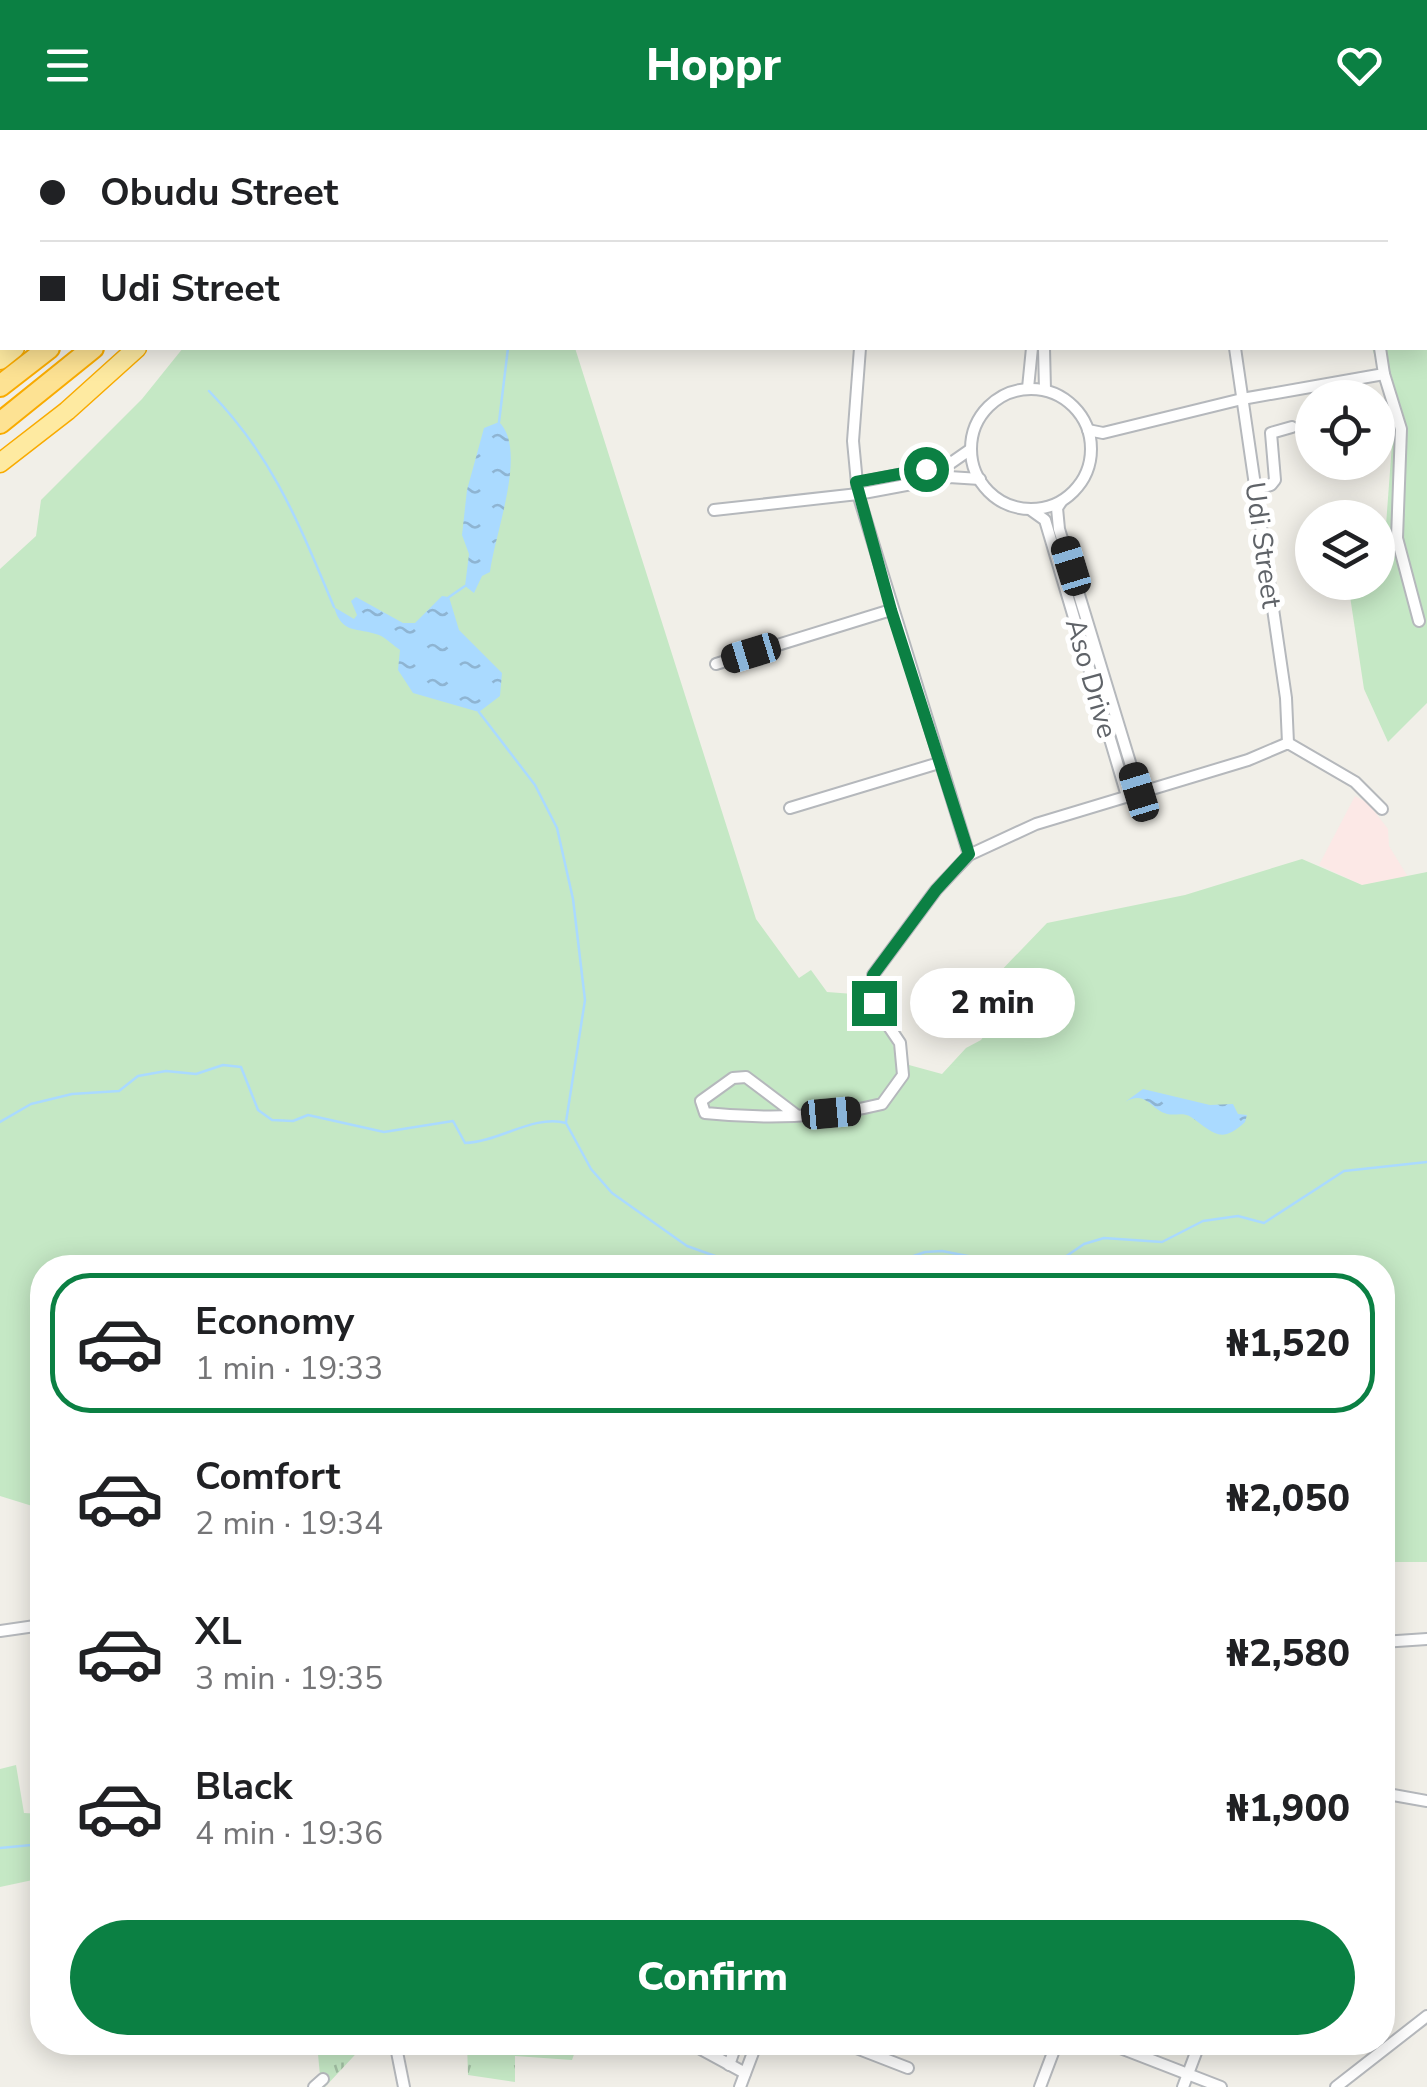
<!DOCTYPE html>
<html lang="en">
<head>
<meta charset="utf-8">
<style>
	:root { --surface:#fff; --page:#f6f6f6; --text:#202124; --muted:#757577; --line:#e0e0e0; --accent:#0b8043 }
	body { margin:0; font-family:"Nunito Sans",sans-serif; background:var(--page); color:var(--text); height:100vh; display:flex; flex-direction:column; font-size:38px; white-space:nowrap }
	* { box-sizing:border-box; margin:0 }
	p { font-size:32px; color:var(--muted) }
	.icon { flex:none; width:55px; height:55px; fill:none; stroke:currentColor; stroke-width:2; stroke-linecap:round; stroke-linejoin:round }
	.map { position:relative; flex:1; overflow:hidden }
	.side { position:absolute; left:30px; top:1125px; width:1365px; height:800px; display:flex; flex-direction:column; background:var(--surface); border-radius:40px; box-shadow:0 5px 25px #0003 }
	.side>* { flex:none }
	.banner { position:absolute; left:0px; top:0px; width:1428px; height:220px; box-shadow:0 5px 25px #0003; display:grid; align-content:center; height:220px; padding:0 40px; background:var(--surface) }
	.fabs { position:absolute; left:1295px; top:250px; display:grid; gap:20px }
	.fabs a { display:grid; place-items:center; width:100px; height:100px; border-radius:50%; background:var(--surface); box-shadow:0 5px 25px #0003; font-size:50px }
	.end { position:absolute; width:45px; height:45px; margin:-22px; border:12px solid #0b8043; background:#fff; box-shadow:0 0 0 5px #fff }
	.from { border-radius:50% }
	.bubble { position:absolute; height:70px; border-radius:35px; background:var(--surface); box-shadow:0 5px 25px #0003; font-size:32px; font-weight:800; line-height:70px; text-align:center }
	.car { position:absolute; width:30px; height:60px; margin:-30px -15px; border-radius:12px; box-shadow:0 0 8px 2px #0007; background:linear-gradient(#222 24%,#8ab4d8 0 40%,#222 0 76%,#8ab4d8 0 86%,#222 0) }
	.banner b { display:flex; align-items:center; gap:35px; height:95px; font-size:38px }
	.banner b+b { border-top:2px solid var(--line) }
	.banner i { width:25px; height:25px; background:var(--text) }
	ul { padding:18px 0 0; list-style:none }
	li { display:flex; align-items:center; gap:30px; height:140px; margin:0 20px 15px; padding:0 20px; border:5px solid transparent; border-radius:40px }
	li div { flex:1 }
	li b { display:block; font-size:38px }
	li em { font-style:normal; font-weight:800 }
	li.on { border-color:var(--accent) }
	li>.icon { width:90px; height:90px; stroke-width:1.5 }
	.cta { display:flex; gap:20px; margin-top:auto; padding:20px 40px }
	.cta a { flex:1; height:115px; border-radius:60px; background:var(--accent); color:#fff; font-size:40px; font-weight:800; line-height:115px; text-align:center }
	header { display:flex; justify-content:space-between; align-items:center; height:130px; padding:0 40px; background:var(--accent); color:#fff; font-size:45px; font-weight:800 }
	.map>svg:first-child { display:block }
	.medical { fill:#fce8e6 }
	.grass { fill:#c5e8c5 }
	.park { fill:url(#park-tufts) }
	.water { fill:url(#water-ripples) }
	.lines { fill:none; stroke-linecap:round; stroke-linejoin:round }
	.stream { stroke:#aadaff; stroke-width:2.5 }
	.minor-casing { stroke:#b5b8bc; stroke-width:14 }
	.trunk-casing { stroke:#f9ab00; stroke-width:21 }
	.motorway-casing { stroke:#f9ab00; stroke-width:24 }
	.minor { stroke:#fff; stroke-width:10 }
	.trunk { stroke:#feeaa1; stroke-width:18 }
	.motorway { stroke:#fde293; stroke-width:20 }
	.route { stroke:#0b8043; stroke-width:12 }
	.labels { text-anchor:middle; stroke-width:10; stroke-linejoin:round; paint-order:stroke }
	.street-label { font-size:28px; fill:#5f6368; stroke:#fff }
</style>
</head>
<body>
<header><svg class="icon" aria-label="menu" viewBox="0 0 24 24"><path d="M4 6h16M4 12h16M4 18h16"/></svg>Hoppr<svg class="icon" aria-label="heart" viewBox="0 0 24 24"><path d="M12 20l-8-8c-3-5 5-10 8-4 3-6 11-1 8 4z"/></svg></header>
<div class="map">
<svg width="1427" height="1957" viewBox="0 0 1427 1957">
	<defs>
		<pattern id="park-tufts" width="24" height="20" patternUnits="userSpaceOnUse" patternTransform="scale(2.5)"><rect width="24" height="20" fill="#c5e8c5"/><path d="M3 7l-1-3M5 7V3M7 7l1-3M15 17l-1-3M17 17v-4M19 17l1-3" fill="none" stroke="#a3c0a4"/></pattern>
		<pattern id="water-ripples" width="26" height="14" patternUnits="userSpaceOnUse" patternTransform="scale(2.5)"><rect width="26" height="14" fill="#aadaff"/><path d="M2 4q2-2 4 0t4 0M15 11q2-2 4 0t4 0" fill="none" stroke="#8eb4d2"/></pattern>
	</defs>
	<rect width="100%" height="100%" fill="#f1efe8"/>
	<path class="medical" d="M1355,666L1368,673L1388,699L1389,716L1408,747L1362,755L1319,735Z"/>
	<g class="grass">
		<path d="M1348,0H1427V573L1388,612L1364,559L1348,453L1378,452V425L1391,423L1386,395L1394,287L1372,218H1425V2Z"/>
		<path d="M183,218H575L756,789L799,848L811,840L827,862L867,865C871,893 893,901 898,932L942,944L966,918L981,910L1016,864L994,848L1047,793L1185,765L1302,729L1362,755L1427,742V1432H1383L1382,1138H42V1379L0,1366V439L36,406L41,370L142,269Z"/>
		<path d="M16,1635L24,1683L42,1684V1748L0,1757V1639Z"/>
	</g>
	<g class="park">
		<path d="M312,1913H366L325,1957H321L318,1924Z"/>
		<path d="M467,1913V1912L578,1913L572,1930L515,1926V1952L468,1945Z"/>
	</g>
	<g class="water">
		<path d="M499,292C528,320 495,402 490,442L482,446L474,463L465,456L469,424L462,405L467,360L484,298Z"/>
		<path d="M442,466L449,467L459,500L502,543L500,566L479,582L413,563L398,540L400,520C394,516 386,508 379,505C357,497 342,505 334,477L354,489L357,485L351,471L356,467L403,493H415Z"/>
		<path d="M1143,959L1210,975L1233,974L1238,984L1247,985L1245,992C1220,1016 1212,1001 1191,987C1182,982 1176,986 1167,984C1149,979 1147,960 1125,972Z"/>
	</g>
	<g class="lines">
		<g class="stream">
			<path d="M209,261C274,328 298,392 334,477"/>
			<path d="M499,292L508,218"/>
			<path d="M449,467L465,456"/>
			<path d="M479,582L535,655L557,698L573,769L585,870L566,992"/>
			<path d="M0,992L31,974L72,964L119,961L138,946L166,941L196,944L223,935L241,937L258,980L272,990L293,991L308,985L384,1002L453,991L465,1013C499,1012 534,984 566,993L591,1039L612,1063L687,1116L729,1131L770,1137L794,1127L885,1136L925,1122L942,1121L1029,1138"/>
			<path d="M1049,1138L1084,1114L1104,1108L1162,1112L1203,1091L1238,1086L1264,1093L1344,1041L1427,1032"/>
			<path d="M0,1718L42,1714"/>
		</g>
		<defs>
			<g id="minor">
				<path d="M748,0V2"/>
				<path d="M876,2V0"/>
				<path d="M1051,2V0"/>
				<path d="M1061,2V0"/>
				<path d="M1203,2L1221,0"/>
				<path d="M860,218L853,311L858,364L969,725"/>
				<path d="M1044,218L1045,260"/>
				<path d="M1235,218L1286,568L1288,613"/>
				<path d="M1384,244L1401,299L1397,408L1419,491"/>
				<path d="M1028,258L1032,218"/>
				<circle cx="1031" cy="319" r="60"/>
				<path d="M1088,300L1103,303L1242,269L1384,244L1380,218"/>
				<path d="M857,353L948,335L971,319"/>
				<path d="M1256,359L1271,355L1275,350L1271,303L1292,297"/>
				<path d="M1061,372L1057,378L1059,399L1139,662"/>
				<path d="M714,380L858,364L949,347L980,349"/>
				<path d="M1031,380L1045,390L1127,666"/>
				<path d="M716,534L891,480"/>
				<path d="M790,678L939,633"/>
				<path d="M795,984L746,947L733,948L701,971L705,983C762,989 827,988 882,974L903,945L900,913L873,873V845L936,760L969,725L1036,694L1248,630L1288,613L1355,652L1382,679"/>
				<path d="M0,1501L42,1495"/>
				<path d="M1382,1512L1427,1509"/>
				<path d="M1382,1663L1427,1671"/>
				<path d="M395,1912L404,1957"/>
				<path d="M688,1912L745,1943"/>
				<path d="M841,1912L908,1938"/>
				<path d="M1105,1912L1221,1957"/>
				<path d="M729,1935L737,1912"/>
				<path d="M314,1957L323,1949"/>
				<path d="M740,1957L757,1912"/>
				<path d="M1040,1957L1057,1912"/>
				<path d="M1183,1957L1200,1912"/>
				<path d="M1336,1957L1427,1886"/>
			</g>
			<g id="trunk">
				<path d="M211,2L213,0"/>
				<path d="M309,2L311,0"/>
				<path d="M0,230L15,218"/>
				<path d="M0,333L67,281L137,218"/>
			</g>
			<g id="motorway">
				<path d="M240,2L242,0"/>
				<path d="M277,2L278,0"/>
				<path d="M0,256L49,218"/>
				<path d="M0,293L93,218"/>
			</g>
		</defs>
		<use href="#minor" class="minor-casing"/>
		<use href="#trunk" class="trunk-casing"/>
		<use href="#motorway" class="motorway-casing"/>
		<use href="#minor" class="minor"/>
		<use href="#trunk" class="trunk"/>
		<use href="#motorway" class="motorway"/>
	</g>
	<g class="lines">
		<path class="route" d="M874,873L873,845L936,760L969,724L891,480L856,352L926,339"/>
	</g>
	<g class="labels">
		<g class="street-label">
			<text transform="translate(1264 415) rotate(82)" y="10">Udi Street</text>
			<text transform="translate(1092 548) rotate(74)" y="10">Aso Drive</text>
		</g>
	</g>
</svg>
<div class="fabs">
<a><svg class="icon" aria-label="locate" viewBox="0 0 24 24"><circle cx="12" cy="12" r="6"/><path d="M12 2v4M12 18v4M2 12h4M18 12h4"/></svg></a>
<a><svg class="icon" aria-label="layers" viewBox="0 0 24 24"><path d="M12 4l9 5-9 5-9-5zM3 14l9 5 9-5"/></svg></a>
</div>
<i class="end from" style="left:926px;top:339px"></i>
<i class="end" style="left:874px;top:873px"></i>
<div class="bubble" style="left:910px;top:838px;width:165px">2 min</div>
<i class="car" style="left:1071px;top:436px;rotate:343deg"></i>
<i class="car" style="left:751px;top:523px;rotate:253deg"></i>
<i class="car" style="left:1139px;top:662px;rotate:343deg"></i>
<i class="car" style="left:831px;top:983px;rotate:85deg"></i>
<div class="banner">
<b><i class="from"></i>Obudu Street</b>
<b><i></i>Udi Street</b>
</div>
<section class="side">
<ul>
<li class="on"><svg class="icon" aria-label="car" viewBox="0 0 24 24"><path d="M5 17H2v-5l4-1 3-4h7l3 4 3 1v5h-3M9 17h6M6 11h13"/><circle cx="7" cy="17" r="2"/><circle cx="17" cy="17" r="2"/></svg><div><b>Economy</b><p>1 min · 19:33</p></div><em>₦1,520</em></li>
<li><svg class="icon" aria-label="car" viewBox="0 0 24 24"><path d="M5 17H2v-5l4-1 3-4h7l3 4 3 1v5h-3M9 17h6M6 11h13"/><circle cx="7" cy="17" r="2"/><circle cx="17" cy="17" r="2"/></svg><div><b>Comfort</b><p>2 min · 19:34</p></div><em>₦2,050</em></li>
<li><svg class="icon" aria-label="car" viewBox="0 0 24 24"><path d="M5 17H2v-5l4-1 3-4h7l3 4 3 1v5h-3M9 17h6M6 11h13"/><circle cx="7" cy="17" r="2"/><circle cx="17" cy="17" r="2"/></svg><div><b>XL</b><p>3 min · 19:35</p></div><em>₦2,580</em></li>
<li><svg class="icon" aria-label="car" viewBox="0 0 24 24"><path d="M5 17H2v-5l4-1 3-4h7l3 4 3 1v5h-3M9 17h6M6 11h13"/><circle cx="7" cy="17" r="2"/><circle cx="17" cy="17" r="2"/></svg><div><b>Black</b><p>4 min · 19:36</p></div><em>₦1,900</em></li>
</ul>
<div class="cta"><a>Confirm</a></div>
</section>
</div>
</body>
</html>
